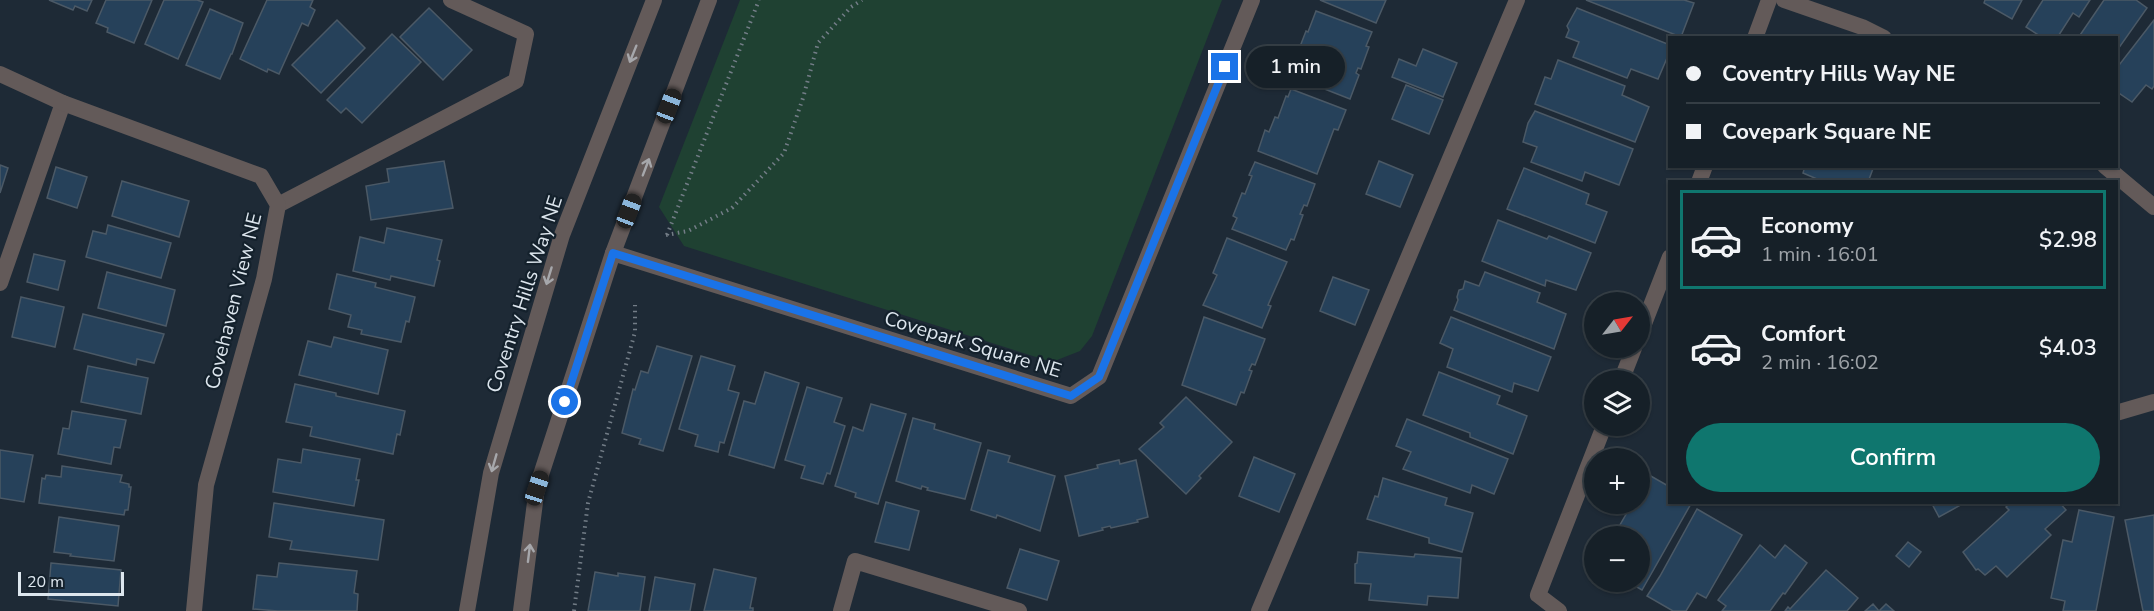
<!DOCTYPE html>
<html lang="en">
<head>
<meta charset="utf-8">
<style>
	:root { --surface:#162028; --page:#1f2830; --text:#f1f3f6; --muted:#9ea3a8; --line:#353e45; --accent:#0f766e }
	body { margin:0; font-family:"Nunito Sans",sans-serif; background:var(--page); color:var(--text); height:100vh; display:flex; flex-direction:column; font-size:22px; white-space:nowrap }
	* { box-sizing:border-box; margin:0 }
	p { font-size:20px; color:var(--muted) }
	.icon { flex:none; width:33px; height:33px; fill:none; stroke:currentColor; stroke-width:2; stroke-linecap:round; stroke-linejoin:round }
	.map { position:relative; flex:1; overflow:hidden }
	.side { position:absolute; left:1668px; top:180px; width:450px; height:324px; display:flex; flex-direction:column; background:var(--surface); border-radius:0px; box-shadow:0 2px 4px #0004,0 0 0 2px var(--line) }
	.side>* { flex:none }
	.top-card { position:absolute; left:1668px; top:36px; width:450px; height:132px; border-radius:0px; box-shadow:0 2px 4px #0004,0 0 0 2px var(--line); display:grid; align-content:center; height:132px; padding:0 18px; background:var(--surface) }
	.needle { width:39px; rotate:59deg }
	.buttons { position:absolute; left:1584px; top:292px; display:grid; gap:12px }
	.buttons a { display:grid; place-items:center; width:66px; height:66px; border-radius:50%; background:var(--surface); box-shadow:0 2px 4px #0004,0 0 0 2px var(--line); font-size:30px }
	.scale { position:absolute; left:18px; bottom:15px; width:106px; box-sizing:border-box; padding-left:6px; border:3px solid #dde6ee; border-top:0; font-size:16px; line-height:21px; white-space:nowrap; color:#dde6ee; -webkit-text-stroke:4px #14212c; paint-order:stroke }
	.end { position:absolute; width:27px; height:27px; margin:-14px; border:8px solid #1a73e8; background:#fff; box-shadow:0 0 0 3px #fff }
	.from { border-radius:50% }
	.bubble { position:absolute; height:42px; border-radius:21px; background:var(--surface); box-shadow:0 2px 4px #0004,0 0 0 2px var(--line); font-size:20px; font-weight:600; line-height:42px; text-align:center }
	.car { position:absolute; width:18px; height:36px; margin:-18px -9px; border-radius:8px; box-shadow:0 0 4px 2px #0007; background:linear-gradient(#222 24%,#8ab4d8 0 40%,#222 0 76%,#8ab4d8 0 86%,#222 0) }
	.top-card b { display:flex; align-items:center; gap:21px; height:57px; font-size:22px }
	.top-card b+b { border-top:2px solid var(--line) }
	.top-card i { width:15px; height:15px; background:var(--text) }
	ul { padding:10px 0 0; list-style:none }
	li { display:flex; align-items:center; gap:18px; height:99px; margin:0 12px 9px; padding:0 6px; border:3px solid transparent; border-radius:0px }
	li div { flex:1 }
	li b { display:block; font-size:22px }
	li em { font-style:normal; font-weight:600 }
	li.selected { border-color:var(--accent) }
	li>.icon { width:54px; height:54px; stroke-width:1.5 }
	.action { display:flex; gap:12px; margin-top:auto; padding:12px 18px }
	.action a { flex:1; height:69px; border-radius:36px; background:var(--accent); color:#fff; font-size:24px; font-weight:600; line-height:69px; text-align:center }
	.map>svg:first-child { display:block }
	.green { fill:#1f4132 }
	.building { fill:#26415a; stroke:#4b5966; stroke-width:1.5 }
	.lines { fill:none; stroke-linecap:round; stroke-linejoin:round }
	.path { stroke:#737d87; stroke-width:4; stroke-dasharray:1.5 4.5; stroke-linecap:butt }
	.service { stroke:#635a59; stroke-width:16 }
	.minor { stroke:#635a59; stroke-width:16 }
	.tertiary { stroke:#635a59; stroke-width:16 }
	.oneway { stroke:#a6a7ab }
	.route { stroke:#1a73e8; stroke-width:8 }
	.labels { text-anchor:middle; stroke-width:4.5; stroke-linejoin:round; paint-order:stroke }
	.street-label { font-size:20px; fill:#dde6ee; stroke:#14212c }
</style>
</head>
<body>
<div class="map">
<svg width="2154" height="611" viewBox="0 0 2154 611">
	<rect width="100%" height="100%" fill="#1e2a36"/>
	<path class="green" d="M740,0H1222L1092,336L1080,351L1052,362L684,246L659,207Z"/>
	<g class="building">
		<path d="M49,0H92L87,11L75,6L73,10Z"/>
		<path d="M106,0H152L134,43L107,32L108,28L96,23Z"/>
		<path d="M164,0H197L203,2L178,59L145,44Z"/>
		<path d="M267,0H313L310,7L315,10L308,26L302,23L279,74L268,69L267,72L240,59Z"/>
		<path d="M1320,0H1386L1376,23Z"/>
		<path d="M1586,0H1684L1694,3L1681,37Z"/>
		<path d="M1985,0H2022L2012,19L1984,3Z"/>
		<path d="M2043,0H2090L2079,17L2073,13L2057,38H2043L2026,27Z"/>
		<path d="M2104,0H2136L2147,8L2116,52V38H2078Z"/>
		<path d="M429,8L472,50L443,80L400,37Z"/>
		<path d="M1577,8L1670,45V51L1658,79L1631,69L1627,78L1573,57L1579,42L1566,37L1569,30L1567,26Z"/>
		<path d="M210,9L243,23L232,54H231L220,79L186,65Z"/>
		<path d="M1316,11L1372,32L1366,46L1369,47L1361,69L1358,68L1356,73L1359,75L1350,99L1289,75L1306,31L1308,32Z"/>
		<path d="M337,20L365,48L321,93L292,65Z"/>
		<path d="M2154,20V86L2152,89L2146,85L2132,102L2116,91V69Z"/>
		<path d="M392,34L421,62L362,123L346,108L341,113L327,100Z"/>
		<path d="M1423,49L1457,63L1443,97L1392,77L1399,59L1416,66Z"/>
		<path d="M1558,60L1625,86L1622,95L1649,107L1635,142L1535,104L1545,77L1551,79Z"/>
		<path d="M1406,85L1443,100L1429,134L1392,119Z"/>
		<path d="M1291,89L1346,110L1338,130L1334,129L1317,174L1258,151L1265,130L1269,132L1275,117L1278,118L1286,96L1288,97Z"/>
		<path d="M1535,111L1633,149L1619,185L1585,172L1582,181L1531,162L1537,147L1523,142L1528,123Z"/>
		<path d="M444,161L453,208L371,220L366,186L389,182L387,169Z"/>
		<path d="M1379,161L1413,175L1400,207L1366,194Z"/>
		<path d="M1255,162L1315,184L1307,206L1304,205L1300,214L1303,215L1294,240L1291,239L1286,250L1232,229L1237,218L1233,216L1242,193L1245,194L1252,176L1249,175Z"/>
		<path d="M0,165L8,168L0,193Z"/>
		<path d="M1805,166H1874L1868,182H1824L1803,173Z"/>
		<path d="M56,167L87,177L77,208L47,198Z"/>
		<path d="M1524,168L1589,194L1586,204L1607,212L1595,243L1507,209Z"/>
		<path d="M122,181L189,201L179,237L112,216Z"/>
		<path d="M1498,220L1547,239L1549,236L1591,253L1576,290L1546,280L1545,286L1482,261Z"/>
		<path d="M108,225L171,243L161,278L86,257L93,231L106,234Z"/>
		<path d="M387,228L442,240L437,260L440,261L434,286L391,276L390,280L353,271L360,237L384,243Z"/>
		<path d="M1227,238L1287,262L1268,305L1271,306L1262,328L1203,305L1217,275L1213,273Z"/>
		<path d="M34,254L65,261L58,290L27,282Z"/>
		<path d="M107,272L175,290L166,326L98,308Z"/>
		<path d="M1485,272L1540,293L1537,302L1566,314L1554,349L1454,310L1458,300L1457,297L1459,290L1463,289L1465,281L1479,286Z"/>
		<path d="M337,274L376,283L375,287L415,297L409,322L406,321L401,342L361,334L362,330L348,327L351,315L329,309Z"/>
		<path d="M1333,277L1369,290L1355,325L1320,311Z"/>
		<path d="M21,297L64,307L55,347L12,337Z"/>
		<path d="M83,314L164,334L154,363L137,359L136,365L74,349Z"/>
		<path d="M1204,317L1265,339L1255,365L1252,364L1249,370L1252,371L1244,393L1241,392L1236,405L1182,385Z"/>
		<path d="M1451,317L1551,357L1538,391L1514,383L1512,392L1447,367L1453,349L1440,343Z"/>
		<path d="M334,337L388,350L378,394L299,375L308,341L331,347Z"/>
		<path d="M657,346L692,356L663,451L639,444L641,439L622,433L633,389L635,390L641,371L648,373Z"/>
		<path d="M701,356L735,366L728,390L739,393L724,443L720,442L718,452L695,446L698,435L679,429Z"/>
		<path d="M88,366L148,378L141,414L81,402Z"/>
		<path d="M765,372L799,383L774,468L729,455L744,401L755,404Z"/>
		<path d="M1439,372L1500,396L1497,404L1527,416L1513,454L1470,437V433L1423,415Z"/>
		<path d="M295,384L336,393V396L405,411L400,435L397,434L393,454L310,436L312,427L286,422Z"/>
		<path d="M807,387L842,398L834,422L845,426L830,474L827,473L823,484L801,478L805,466L785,460Z"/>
		<path d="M1186,397L1232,442L1199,476L1201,478L1186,494L1139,449L1164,427L1160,423Z"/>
		<path d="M871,404L906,414L878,504L855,497L856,493L835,486L853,427L863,431Z"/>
		<path d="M72,411L126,420L120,448L114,447L111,464L58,454L63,428L69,429Z"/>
		<path d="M913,418L935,424L934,429L981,443L965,499L927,490L928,488L922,486L921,489L896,481Z"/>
		<path d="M1407,419L1508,459L1494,494L1472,485L1470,493L1403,469L1411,452L1396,446Z"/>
		<path d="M303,449L360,459L356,480H359L354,506L273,492L278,459L301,463Z"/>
		<path d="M0,450L33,455L24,502L0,498Z"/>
		<path d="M988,450L1010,456L1008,462L1055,476L1040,531L997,515L996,518L971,510Z"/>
		<path d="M1254,457L1295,474L1279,512L1239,496Z"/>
		<path d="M1119,460L1120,464L1136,460L1148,517L1137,520L1138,522L1111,528L1110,526L1102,528L1103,530L1079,536L1065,476L1098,468L1097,465Z"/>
		<path d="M62,466L122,475L120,482L129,484V487H131L128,510H125L124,515L39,503L42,478L45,479L46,475L61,477Z"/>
		<path d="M1649,475L1670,487V502H1692L1642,590L1628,582H1640V537H1613L1632,504H1640V492Z"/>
		<path d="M1383,478L1447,498L1445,505L1473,513L1462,552L1429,543V538L1367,519L1375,496L1378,497Z"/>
		<path d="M886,502L919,511L909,550L875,542Z"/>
		<path d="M1931,502H1966L1939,517Z"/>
		<path d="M2011,502H2059L2066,510L2045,529L2051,535L2007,577L1996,566L1985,575L1978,569L1976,570L1963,552L2009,510L2006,507Z"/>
		<path d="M274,503L384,520L378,560L290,549L292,541L269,537Z"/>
		<path d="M1697,509L1742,535L1706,598L1697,593L1686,611H1673L1647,596L1660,576Z"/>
		<path d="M2079,510L2114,517L2096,611H2063L2065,601L2051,598L2063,540L2072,542Z"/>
		<path d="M2154,515V611H2143L2125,520Z"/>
		<path d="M59,517L119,526L114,561L70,556L71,554L54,552Z"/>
		<path d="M1908,542L1921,552L1909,567L1896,556Z"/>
		<path d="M1760,545L1775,558L1785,545L1807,563L1785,594L1783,593L1770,611H1722L1726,606L1718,600Z"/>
		<path d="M1020,549L1059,561L1047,600L1007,588Z"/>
		<path d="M1358,552L1414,557L1415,554L1461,558L1458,598L1428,596L1427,605L1369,600L1371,584L1355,583V564L1357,563Z"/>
		<path d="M51,563L121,570L118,606L48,599Z"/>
		<path d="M279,563L357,571L354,593L358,594L357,611H278L253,609L257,575L277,577Z"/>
		<path d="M714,569L756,578L750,608H753V611H704Z"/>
		<path d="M1826,570L1858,598L1847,611H1785L1788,607L1790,609Z"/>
		<path d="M595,572L618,576V573L645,577L640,611H588Z"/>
		<path d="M655,577L695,584L690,611H649Z"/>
		<path d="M1873,604L1879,611L1886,604L1894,611H1865Z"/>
	</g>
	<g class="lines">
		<g class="path">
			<path d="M666,235L688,231L732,208L784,153L803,98L818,43L851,7L862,0"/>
			<path d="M667,235L759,0"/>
			<path d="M574,611L588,503L635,332V305"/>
		</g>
		<g class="service">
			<path d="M278,205L516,81L526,34L451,0"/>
			<path d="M0,283L63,103"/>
			<path d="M841,611L855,561L1019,611"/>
			<path d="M1259,611L1517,0"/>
		</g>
		<g class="minor">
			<path d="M1784,0L1862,27L1884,38"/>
			<path d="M1755,38L1769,0"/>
			<path d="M0,74L63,103L261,176L278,205L264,279L206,485L194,611"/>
			<path d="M2105,166L2154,207"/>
			<path d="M1699,182L1705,166"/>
			<path d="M613,253L1071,396L1099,377L1252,0"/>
			<path d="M1640,334L1670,257"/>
			<path d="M1621,381L1634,348"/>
			<path d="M2116,413L2154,402"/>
			<path d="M1559,611L1538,595L1604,426"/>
		</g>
		<g class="tertiary">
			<path d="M467,611L491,473L562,235L654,0"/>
			<path d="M521,611L537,487L613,253L709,0"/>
		</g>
	</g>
	<defs><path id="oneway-shaft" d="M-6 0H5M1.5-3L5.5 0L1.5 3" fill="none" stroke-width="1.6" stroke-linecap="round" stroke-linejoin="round" transform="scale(1.5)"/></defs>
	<g class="oneway">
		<use href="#oneway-shaft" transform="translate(633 54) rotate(112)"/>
		<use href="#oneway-shaft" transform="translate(646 167) rotate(-69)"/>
		<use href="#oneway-shaft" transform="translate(549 276) rotate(107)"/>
		<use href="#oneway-shaft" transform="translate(494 463) rotate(106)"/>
		<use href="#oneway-shaft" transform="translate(529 553) rotate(-83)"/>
	</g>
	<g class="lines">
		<path class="route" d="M565,402L613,253L1071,396L1099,377L1225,67"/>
	</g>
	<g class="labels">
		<g class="street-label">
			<text transform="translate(524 294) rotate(-72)" y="7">Coventry Hills Way NE</text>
			<text transform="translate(233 301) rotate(-76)" y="7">Covehaven View NE</text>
			<text transform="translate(973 344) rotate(17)" y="7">Covepark Square NE</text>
		</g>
	</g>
</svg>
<div class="buttons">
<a><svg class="needle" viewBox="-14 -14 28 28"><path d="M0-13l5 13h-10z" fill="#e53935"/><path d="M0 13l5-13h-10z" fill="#9ea3a8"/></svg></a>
<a><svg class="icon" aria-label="layers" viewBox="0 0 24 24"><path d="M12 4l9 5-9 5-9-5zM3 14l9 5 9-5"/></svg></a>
<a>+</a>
<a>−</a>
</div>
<div class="scale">20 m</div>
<i class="end from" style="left:565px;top:402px"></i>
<i class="end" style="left:1225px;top:67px"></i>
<div class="bubble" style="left:1246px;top:46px;width:99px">1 min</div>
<i class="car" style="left:669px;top:106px;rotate:21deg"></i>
<i class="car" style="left:629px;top:211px;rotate:21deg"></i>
<i class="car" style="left:537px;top:488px;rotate:18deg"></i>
<div class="top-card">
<b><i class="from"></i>Coventry Hills Way NE</b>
<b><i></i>Covepark Square NE</b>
</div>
<section class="side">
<ul>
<li class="selected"><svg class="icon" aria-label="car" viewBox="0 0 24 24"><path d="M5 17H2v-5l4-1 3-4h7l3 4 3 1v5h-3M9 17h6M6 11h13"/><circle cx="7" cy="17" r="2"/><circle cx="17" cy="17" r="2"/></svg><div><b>Economy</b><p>1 min · 16:01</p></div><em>$2.98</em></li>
<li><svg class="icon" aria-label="car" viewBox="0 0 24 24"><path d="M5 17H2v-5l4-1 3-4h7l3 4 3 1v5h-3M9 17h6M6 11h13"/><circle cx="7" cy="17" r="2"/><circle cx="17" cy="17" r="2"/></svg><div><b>Comfort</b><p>2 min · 16:02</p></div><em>$4.03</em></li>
</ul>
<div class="action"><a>Confirm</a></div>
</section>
</div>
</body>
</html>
